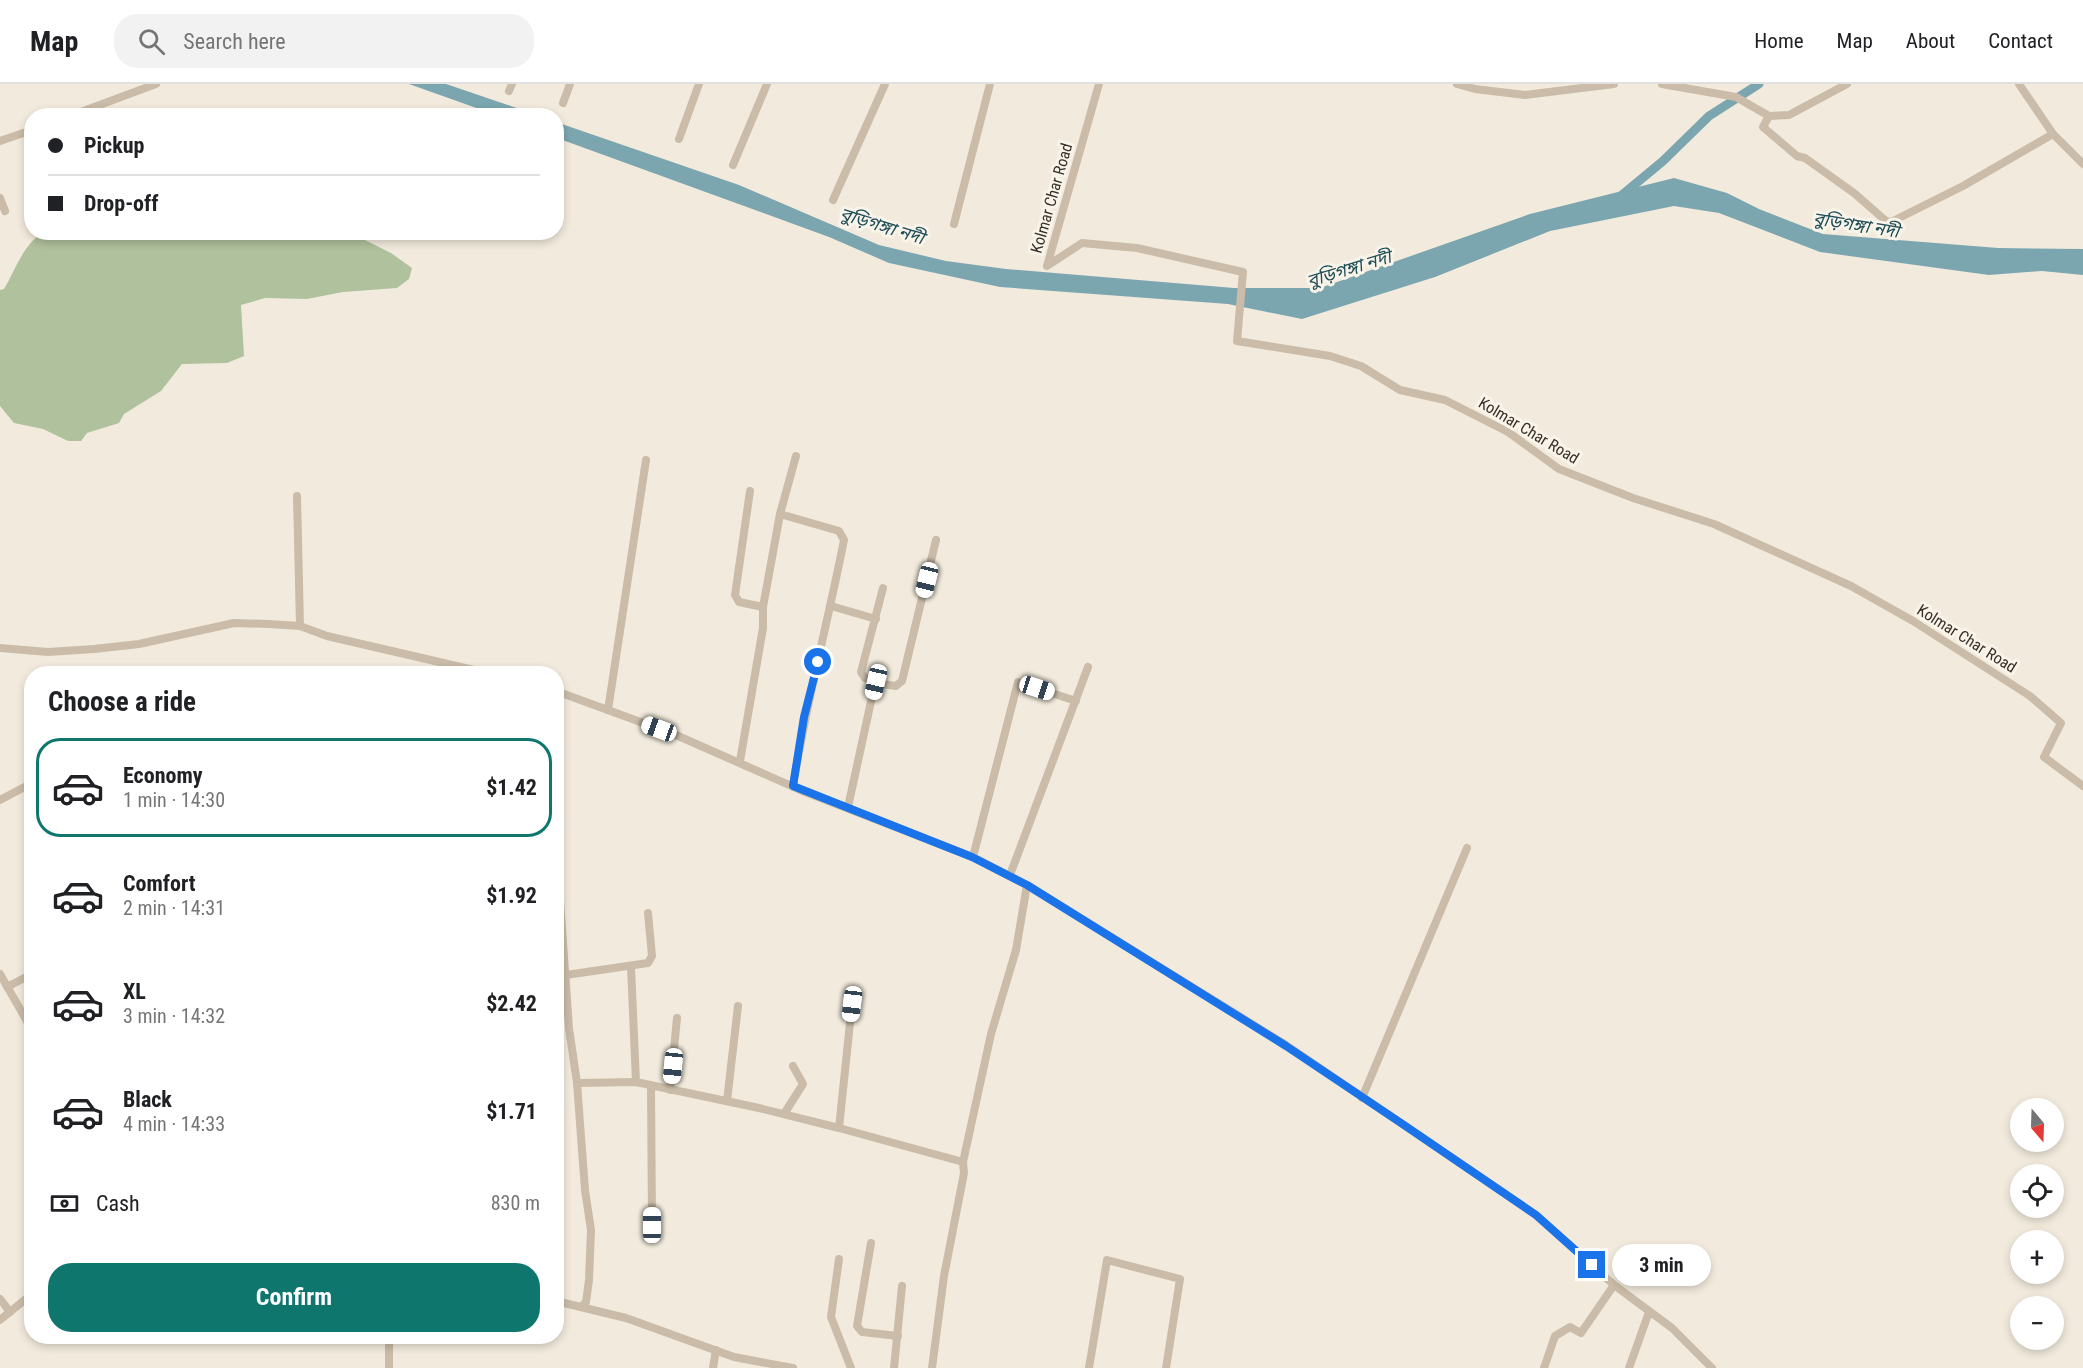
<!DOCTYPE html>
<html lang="en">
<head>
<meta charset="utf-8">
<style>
	:root { --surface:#fff; --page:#f2f2f2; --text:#202124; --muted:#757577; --line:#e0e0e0; --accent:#0f766e }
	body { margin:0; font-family:"Roboto Condensed","Noto Sans Bengali",sans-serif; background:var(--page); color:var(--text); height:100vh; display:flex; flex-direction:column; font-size:22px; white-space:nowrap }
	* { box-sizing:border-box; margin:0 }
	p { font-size:20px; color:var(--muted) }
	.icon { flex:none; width:33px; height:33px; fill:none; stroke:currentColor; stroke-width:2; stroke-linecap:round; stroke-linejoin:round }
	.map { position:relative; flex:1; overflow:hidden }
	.panel { position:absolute; left:24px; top:582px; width:540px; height:678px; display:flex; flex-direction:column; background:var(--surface); border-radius:24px; box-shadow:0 3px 9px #0003 }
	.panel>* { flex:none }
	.banner { position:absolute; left:24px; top:24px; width:540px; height:132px; border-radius:24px; box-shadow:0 3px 9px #0003; display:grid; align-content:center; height:132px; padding:0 24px; background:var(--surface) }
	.needle { width:39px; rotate:161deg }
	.tools { position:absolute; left:2010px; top:1014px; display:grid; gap:12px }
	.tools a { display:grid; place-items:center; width:54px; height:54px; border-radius:50%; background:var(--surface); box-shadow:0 3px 9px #0003; font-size:30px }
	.end { position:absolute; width:27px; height:27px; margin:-14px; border:8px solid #1a73e8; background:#fff; box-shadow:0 0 0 3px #fff }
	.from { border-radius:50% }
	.bubble { position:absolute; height:42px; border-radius:21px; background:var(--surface); box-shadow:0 3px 9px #0003; font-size:20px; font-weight:700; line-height:42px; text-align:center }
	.car { position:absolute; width:18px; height:36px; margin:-18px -9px; border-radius:8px; box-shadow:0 0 4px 2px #0007; background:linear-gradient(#fff 24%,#345 0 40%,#fff 0 76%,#345 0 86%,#fff 0) }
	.banner b { display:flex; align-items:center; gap:21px; height:57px; font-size:22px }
	.banner b+b { border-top:2px solid var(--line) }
	.banner i { width:15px; height:15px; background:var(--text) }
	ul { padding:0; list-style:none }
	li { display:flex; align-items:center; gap:18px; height:99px; margin:0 12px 9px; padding:0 12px; border:3px solid transparent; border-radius:24px }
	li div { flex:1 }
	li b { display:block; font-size:22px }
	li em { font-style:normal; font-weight:700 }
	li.current { border-color:var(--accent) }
	li>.icon { width:54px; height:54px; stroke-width:1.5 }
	h2 { padding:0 24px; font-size:27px; line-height:72px }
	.pay { display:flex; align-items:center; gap:15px; height:66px; padding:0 24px; font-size:22px }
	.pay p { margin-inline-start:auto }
	.action { display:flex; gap:12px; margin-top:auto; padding:12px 24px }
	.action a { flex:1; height:69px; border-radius:24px; background:var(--accent); color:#fff; font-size:24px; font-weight:700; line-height:69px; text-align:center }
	header { display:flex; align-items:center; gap:36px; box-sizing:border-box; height:84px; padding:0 30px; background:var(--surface); border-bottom:2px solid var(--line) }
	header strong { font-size:28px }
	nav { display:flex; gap:33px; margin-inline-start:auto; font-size:21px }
	.search { width:420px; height:54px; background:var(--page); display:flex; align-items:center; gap:15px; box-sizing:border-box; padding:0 21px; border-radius:24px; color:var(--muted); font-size:22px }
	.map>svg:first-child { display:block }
	.green { fill:#b0c19d }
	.water { fill:#7ca6af }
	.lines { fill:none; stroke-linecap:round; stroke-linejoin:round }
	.canal { stroke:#7ca6af; stroke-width:9 }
	.minor { stroke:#cabca8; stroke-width:8 }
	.route { stroke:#1a73e8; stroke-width:8 }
	.labels { text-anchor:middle; stroke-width:6; stroke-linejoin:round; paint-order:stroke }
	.street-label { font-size:16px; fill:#372f28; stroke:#f9f4e9 }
	.water-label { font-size:18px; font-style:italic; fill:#1e4d58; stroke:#f9f4e9 }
</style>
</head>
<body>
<header>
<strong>Map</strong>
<div class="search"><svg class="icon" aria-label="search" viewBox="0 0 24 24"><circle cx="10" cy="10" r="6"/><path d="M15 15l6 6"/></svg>Search here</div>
<nav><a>Home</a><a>Map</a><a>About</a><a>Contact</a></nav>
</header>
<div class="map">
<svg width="2083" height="1284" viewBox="0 0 2083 1284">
	<rect width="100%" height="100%" fill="#f2ebdd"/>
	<path class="green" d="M217,149L261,154L357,152L391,169L412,184L409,195L397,204L343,208L307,215L265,214L241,221L244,272L227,279L182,280L161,307L124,330L119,339L87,349L81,357H68L43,345L14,339L0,322V206L4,205C16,185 23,160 44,148Z"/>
	<g class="water">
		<path d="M409,0H446L537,31H496Z"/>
		<path d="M556,38L739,101L879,161L946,177L1006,185L1234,204H1320L1530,130L1674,94L1727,109L1759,125L1823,150L1998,164L2083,165V191L2042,187L1989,191L1820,168L1719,129L1674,122L1550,147L1435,193L1302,235L1228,220L1000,203L889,179L829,153L557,54Z"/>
	</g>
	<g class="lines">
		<path class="canal" d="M1622,111L1663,77L1709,32L1759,0"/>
		<g class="minor">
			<path d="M1099,0L1047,182L1082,159L1137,164L1243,188L1237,257L1330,272L1361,282L1400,306L1445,316L1508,348L1559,385L1633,414L1714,440L1851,502L1913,537L2030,612L2061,639L2044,673L2083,702"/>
			<path d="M1457,0L1475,5L1525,11L1614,0"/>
			<path d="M1662,0L1736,13L1769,32L1789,31L1847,0"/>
			<path d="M2019,0L2053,50L2083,80"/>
			<path d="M509,7L512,0"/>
			<path d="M563,19L570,0"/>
			<path d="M70,32L156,0"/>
			<path d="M1769,32L1763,43L1797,72L1805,74L1854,109L1886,137L1891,138L1963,102L2053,50"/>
			<path d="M679,55L699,0"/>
			<path d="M0,57L32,46"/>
			<path d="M733,81L767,0"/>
			<path d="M0,114L5,127"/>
			<path d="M833,116L885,0"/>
			<path d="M954,140L990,0"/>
			<path d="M297,412L300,542"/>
			<path d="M780,430L839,447L844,456C828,538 806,619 793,702"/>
			<path d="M831,522L876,535"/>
			<path d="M763,523L780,430L796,372"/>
			<path d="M0,564L48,568L94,565L139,560L234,539L269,540L300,542L327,552L491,590"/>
			<path d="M875,599L865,594L861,588L883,504"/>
			<path d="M556,607L676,651L805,708L973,773L1027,801L1286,961L1536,1131L1614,1201L1672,1244L1712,1284"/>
			<path d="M608,626L646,376"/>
			<path d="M740,677L763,544V523L739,518L735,511L750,407"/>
			<path d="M0,716L32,699"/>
			<path d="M848,723L875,599L896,602L902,597L936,456"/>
			<path d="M556,760L569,944L577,999L585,1106L591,1146L589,1196L586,1218L581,1223"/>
			<path d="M973,773L1018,598L1076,617"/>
			<path d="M1010,791L1088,583"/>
			<path d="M631,883L636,998"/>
			<path d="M0,890L32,946"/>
			<path d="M566,891L648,879L652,872L648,829"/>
			<path d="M7,903L32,890"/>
			<path d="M852,920L839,1044L963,1078"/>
			<path d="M577,999L636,998L759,1024L839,1044"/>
			<path d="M651,1002L652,1141"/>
			<path d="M670,1006L677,934"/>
			<path d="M1362,1014L1467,764"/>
			<path d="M727,1017L738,922"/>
			<path d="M784,1030L803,1000L793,982"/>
			<path d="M871,1159L857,1242L862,1248L898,1252"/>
			<path d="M839,1175L831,1233L851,1284"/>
			<path d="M0,1215L10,1228"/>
			<path d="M556,1217L626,1234L734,1273L793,1284"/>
			<path d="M0,1236L32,1210"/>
			<path d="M389,1284V1252"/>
			<path d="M713,1284L716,1266"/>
			<path d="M894,1284L902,1202"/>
			<path d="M932,1284L944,1192L964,1089L963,1078L991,950L1016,866L1027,801"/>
			<path d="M1089,1284L1107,1176L1180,1195L1166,1284"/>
			<path d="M1544,1284L1555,1252L1570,1243L1581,1249L1614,1201"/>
			<path d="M1629,1284L1649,1228"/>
		</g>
	</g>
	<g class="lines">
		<path class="route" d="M818,578L804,633L793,702L972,773L1027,801L1286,962L1404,1041L1536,1131L1592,1181"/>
	</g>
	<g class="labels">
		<g class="street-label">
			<text transform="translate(1051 114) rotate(-74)" y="6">Kolmar Char Road</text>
			<text transform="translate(1529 346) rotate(31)" y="6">Kolmar Char Road</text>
			<text transform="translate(1967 554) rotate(32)" y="6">Kolmar Char Road</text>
		</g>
		<g class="water-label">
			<text transform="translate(1856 141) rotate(9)" y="6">বুড়িগঙ্গা নদী</text>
			<text transform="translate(882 142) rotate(17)" y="6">বুড়িগঙ্গা নদী</text>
			<text transform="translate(1349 185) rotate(-17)" y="6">বুড়িগঙ্গা নদী</text>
		</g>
	</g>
</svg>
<div class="tools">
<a><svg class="needle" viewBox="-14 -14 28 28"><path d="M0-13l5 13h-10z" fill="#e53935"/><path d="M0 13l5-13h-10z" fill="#757577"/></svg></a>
<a><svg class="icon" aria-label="locate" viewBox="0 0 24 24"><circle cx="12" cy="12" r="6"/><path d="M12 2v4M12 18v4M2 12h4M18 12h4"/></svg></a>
<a>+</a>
<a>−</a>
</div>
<i class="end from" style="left:818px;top:578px"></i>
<i class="end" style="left:1592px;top:1181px"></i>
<div class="bubble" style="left:1612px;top:1160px;width:99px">3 min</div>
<i class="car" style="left:927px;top:496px;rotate:194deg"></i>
<i class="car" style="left:876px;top:598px;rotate:193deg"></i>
<i class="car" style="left:1037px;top:604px;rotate:108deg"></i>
<i class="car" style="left:659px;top:645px;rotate:290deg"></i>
<i class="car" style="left:852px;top:920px;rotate:187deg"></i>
<i class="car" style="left:673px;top:982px;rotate:186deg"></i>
<i class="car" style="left:652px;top:1141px;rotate:0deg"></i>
<div class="banner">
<b><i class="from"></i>Pickup</b>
<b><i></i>Drop-off</b>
</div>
<section class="panel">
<h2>Choose a ride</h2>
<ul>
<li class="current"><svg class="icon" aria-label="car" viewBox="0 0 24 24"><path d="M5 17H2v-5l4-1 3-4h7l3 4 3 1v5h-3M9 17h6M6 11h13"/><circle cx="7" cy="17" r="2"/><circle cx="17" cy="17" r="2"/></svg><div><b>Economy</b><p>1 min · 14:30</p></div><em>$1.42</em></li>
<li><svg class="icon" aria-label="car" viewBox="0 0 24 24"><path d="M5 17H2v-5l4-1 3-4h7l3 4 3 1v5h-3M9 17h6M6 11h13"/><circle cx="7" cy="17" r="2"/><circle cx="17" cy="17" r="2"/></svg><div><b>Comfort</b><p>2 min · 14:31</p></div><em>$1.92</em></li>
<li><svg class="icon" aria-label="car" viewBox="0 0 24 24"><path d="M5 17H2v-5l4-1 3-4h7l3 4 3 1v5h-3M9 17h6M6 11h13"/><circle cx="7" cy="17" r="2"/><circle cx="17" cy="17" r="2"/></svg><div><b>XL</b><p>3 min · 14:32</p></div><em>$2.42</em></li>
<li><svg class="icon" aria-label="car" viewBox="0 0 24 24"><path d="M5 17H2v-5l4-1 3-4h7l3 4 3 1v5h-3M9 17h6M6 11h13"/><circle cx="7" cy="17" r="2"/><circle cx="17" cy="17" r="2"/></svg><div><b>Black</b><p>4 min · 14:33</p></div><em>$1.71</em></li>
</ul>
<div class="pay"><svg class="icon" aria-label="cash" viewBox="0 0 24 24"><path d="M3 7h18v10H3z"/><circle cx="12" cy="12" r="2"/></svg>Cash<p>830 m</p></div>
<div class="action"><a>Confirm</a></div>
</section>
</div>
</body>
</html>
